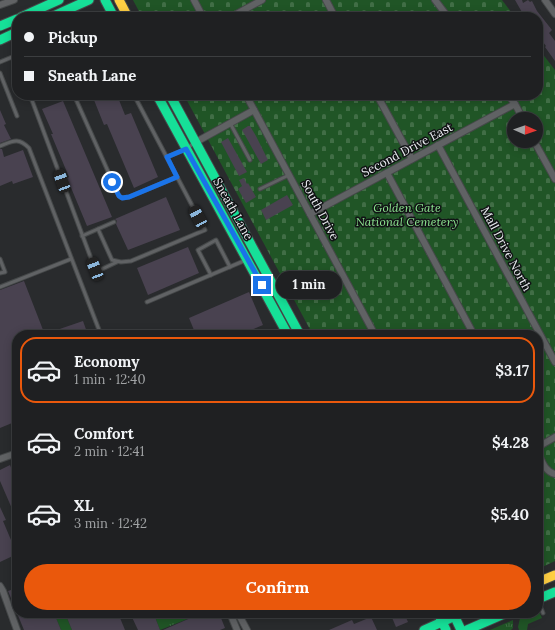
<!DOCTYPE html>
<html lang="en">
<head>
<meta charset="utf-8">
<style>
	:root { --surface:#1f2022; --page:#2c2d2f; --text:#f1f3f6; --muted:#a1a3a5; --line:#3c3e40; --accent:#ea580c }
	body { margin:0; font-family:Lora,serif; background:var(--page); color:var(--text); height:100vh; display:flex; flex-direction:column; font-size:15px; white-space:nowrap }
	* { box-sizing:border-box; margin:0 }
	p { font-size:13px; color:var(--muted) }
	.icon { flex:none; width:22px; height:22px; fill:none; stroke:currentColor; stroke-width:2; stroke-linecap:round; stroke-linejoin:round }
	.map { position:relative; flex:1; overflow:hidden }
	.drawer { position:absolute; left:12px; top:330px; width:531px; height:288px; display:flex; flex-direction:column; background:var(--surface); border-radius:16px; box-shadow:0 2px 10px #0003,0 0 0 1px var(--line) }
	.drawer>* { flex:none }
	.banner { position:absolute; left:12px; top:12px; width:531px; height:88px; border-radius:16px; box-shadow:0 2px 10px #0003,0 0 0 1px var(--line); display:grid; align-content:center; height:88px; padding:0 12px; background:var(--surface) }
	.needle { width:26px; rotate:92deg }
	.tools { position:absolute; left:507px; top:112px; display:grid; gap:8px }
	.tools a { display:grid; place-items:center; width:36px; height:36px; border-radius:50%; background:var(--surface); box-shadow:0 2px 10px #0003,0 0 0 1px var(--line); font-size:20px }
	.end { position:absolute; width:18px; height:18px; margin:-9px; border:5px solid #1a73e8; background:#fff; box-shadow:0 0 0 2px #fff }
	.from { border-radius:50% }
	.bubble { position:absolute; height:28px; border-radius:14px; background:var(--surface); box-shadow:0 2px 10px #0003,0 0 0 1px var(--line); font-size:13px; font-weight:700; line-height:28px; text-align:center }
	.car { position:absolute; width:12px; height:24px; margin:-12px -6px; border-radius:5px; box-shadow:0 0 3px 1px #0007; background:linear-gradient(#222 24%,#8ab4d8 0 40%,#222 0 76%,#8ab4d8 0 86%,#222 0) }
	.banner b { display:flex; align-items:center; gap:14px; height:38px; font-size:15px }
	.banner b+b { border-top:1px solid var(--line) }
	.banner i { width:10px; height:10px; background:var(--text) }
	ul { padding:7px 0 0; list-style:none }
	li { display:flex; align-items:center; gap:12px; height:66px; margin:0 8px 6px; padding:0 4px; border:2px solid transparent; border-radius:16px }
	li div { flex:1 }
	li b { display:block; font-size:15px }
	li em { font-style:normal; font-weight:700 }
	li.selected { border-color:var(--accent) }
	li>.icon { width:36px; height:36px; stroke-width:1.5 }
	.action { display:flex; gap:8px; margin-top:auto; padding:8px 12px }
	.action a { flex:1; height:46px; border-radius:24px; background:var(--accent); color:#fff; font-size:16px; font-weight:700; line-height:46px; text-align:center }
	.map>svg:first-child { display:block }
	.grass { fill:url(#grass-tufts) }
	.cemetery { fill:url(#cemetery-stones); fill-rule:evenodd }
	.building { fill:#494250 }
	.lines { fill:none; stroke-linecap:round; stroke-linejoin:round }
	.lane-casing { stroke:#454849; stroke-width:5 }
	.street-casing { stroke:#454849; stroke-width:8 }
	.fast-casing { stroke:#454849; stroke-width:11 }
	.slow-casing { stroke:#454849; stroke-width:11 }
	.lane { stroke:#606264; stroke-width:3 }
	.street { stroke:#606264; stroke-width:6 }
	.fast { stroke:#16e098; stroke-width:9 }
	.slow { stroke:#ffcf43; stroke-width:9 }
	.route { stroke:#1a73e8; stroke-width:5 }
	.labels { text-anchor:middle; stroke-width:3; stroke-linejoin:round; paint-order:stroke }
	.street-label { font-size:12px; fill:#ebeef1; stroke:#111315 }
	.park-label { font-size:12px; font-style:italic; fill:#8de590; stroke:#111315 }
</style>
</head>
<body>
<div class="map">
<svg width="555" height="630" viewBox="0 0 555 630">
	<defs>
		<pattern id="grass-tufts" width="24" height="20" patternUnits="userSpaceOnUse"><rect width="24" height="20" fill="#205526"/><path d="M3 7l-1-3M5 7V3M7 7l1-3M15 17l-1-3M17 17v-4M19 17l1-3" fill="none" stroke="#416e46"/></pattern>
		<pattern id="cemetery-stones" width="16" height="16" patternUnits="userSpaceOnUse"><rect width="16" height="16" fill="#205526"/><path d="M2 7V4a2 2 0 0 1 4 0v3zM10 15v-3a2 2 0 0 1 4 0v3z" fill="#416e46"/></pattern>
	</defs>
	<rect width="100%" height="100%" fill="#292b2d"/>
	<g class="grass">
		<path d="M538,610L542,618L528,624L527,630H519L518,627L520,618L530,613H538Z"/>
		<path d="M54,613H65L72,630H61Z"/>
		<path d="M165,613H194L195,616L160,630L155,617Z"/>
		<path d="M513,620V628L511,630H490Z"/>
	</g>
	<g class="cemetery">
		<path d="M133,0H502L515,17H142Z"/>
		<path d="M538,48L555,70V561L538,569V335H313L184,95H538ZM514,119H536V141H514Z"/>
	</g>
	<g class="building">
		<path d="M515,0H522L523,3L528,0L530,2L532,1L537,11L552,30L549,33L555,41V61L545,47L546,46L540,38L542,36L538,30V17H518L523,14Z"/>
		<path d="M92,95H117L125,115L131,113L158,177L134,188L107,124L104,125Z"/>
		<path d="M63,101L112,217L87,226L67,178L69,177L51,134H53L42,109Z"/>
		<path d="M0,110L6,124L4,125L11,139L0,143Z"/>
		<path d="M248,126H250L256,136L268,160L261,164L242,130Z"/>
		<path d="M228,138L247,172L239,176L221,142Z"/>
		<path d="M0,149H2L4,157L23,150L33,177L13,184L12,181L0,186Z"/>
		<path d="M244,178L247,184L248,183L256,197L246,203L238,189L242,186L239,180Z"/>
		<path d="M287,195L293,205L266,220L261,210Z"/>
		<path d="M166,197L180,230L128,250L116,224L117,221L115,219Z"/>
		<path d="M188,247L199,273L148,295L137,268Z"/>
		<path d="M24,281L45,335H17V421L0,428V290Z"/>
		<path d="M249,292L263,325L239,335H196L189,318Z"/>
		<path d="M83,321L88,335H45V334Z"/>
		<path d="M10,465L17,482V509L13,511L0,481V470Z"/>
		<path d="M0,507L6,520L3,521L11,540L17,537V554L0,562Z"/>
		<path d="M17,588V612L8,591Z"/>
		<path d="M17,613H54L61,630H24Z"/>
		<path d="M65,613H118L125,630H72Z"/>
		<path d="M130,613H165L155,617L160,630H138Z"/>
		<path d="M194,613H219L225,628L220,630H163L195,616Z"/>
		<path d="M390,613H404L408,622L396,627Z"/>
		<path d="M371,617L377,630H329L352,620L354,624Z"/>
	</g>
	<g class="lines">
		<defs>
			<g id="lane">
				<path d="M14,56L17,64"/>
				<path d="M0,62L17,55"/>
				<path d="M0,73L17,116"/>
				<path d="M30,95L95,269L98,271L117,262"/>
				<path d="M74,95L119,196L122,198L129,197L177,177"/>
				<path d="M31,99L41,95"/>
				<path d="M230,123L250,160"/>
				<path d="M0,146C13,141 18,137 29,148L101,335"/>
				<path d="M167,157L186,149L194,143"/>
				<path d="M260,189L289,175"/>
				<path d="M98,229L112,260L121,262L131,261L205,230L134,95"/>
				<path d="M82,236L114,222"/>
				<path d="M0,259L5,272L0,273"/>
				<path d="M211,275L198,250L216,240L230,267"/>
				<path d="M0,287L71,259"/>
				<path d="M147,302L246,260"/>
				<path d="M538,601L543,613"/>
			</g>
			<g id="street">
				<path d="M194,0L203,17"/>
				<path d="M326,0L335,17"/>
				<path d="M435,0L448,17"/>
				<path d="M545,0L555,14"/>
				<path d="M0,5L14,0"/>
				<path d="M231,17L262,0"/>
				<path d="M246,95L375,335"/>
				<path d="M377,95L412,159"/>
				<path d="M508,95L515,104L523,119"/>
				<path d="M534,141L555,179"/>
				<path d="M196,142L254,110"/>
				<path d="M438,145L555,362"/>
				<path d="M387,173L474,335"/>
				<path d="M310,214L515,104"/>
				<path d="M538,447L555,437"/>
				<path d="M538,453C542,461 545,472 555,474"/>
				<path d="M0,459L17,453"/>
				<path d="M0,586L3,591L17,630"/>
				<path d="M230,613L237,630"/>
				<path d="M238,613L247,630"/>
			</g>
			<g id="fast">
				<path d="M105,0L114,17"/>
				<path d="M21,17L59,0"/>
				<path d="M51,17L89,0"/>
				<path d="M0,26L17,19"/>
				<path d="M0,40L17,32"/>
				<path d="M157,95L288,335"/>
				<path d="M170,95L300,335"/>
				<path d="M538,599L555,592"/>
				<path d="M438,613L446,630"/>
				<path d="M453,613L461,630"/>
				<path d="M424,630L462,613"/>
				<path d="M467,630L506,613"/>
			</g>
			<g id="slow">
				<path d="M119,0L128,17"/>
				<path d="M538,582L555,575"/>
			</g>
		</defs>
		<use href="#lane" class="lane-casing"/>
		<use href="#street" class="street-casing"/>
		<use href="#fast" class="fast-casing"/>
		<use href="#slow" class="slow-casing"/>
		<use href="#lane" class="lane"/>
		<use href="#street" class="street"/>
		<use href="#fast" class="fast"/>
		<use href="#slow" class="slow"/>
	</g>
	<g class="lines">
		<path class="route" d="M112,182L119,196L122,198L129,197L177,177L167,157L186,149L262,285"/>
	</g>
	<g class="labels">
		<g class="street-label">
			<text transform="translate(407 150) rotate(-28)" y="4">Second Drive East</text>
			<text transform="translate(233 209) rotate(61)" y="4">Sneath Lane</text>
			<text transform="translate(320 210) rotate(62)" y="4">South Drive</text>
			<text transform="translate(506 249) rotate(62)" y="4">Mall Drive North</text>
		</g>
		<g class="park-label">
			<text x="407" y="212">Golden Gate<tspan x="407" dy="14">National Cemetery</tspan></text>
		</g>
	</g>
</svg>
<div class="tools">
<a><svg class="needle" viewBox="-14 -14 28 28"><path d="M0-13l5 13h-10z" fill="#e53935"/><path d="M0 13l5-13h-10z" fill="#a1a3a5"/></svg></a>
</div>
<i class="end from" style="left:112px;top:182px"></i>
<i class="end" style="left:262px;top:285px"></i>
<div class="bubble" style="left:276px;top:271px;width:66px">1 min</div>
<i class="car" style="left:62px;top:181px;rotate:340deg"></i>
<i class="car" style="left:198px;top:217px;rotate:332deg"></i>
<i class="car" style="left:95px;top:269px;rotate:339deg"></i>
<div class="banner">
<b><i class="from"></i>Pickup</b>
<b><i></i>Sneath Lane</b>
</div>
<section class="drawer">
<ul>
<li class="selected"><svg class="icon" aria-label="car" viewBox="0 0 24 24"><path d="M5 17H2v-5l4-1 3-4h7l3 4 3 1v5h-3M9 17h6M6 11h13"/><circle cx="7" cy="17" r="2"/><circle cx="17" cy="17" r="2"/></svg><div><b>Economy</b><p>1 min · 12:40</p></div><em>$3.17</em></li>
<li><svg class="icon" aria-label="car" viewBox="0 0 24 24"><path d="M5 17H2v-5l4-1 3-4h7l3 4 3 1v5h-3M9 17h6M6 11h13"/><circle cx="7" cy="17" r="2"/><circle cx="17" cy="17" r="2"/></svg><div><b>Comfort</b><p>2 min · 12:41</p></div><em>$4.28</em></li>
<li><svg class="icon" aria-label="car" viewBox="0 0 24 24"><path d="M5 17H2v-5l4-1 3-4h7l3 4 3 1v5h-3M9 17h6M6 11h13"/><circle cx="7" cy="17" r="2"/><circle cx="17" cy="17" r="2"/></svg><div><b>XL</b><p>3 min · 12:42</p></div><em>$5.40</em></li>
</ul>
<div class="action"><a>Confirm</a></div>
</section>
</div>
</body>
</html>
